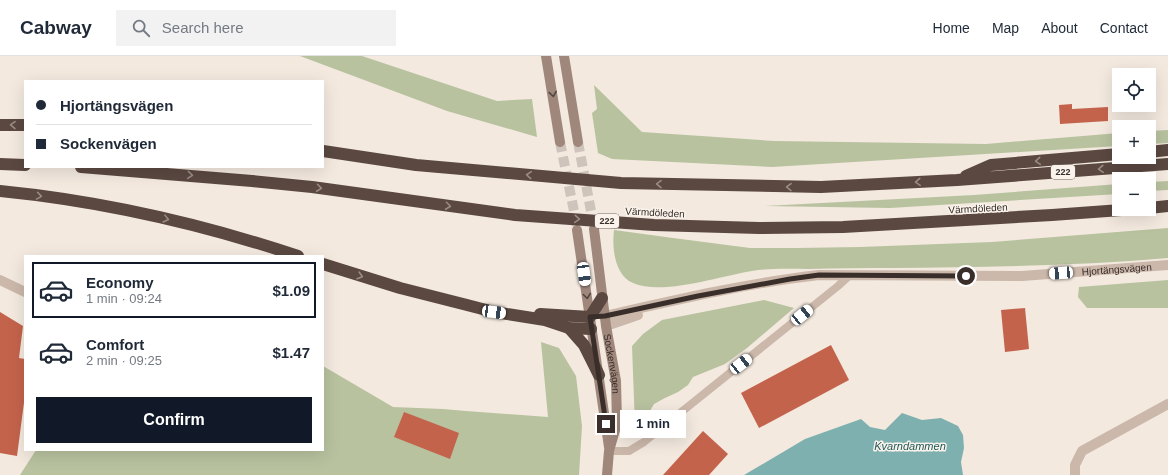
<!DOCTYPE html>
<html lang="en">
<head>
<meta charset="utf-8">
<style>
	:root { --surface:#fff; --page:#f2f2f3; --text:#1f2937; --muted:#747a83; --line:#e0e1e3; --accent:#111827 }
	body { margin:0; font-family:Helvetica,sans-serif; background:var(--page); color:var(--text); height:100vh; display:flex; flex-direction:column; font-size:15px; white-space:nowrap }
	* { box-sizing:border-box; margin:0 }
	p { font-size:13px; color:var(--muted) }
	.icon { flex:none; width:22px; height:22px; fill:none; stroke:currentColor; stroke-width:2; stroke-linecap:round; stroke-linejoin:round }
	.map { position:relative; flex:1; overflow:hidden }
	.panel { position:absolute; left:24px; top:199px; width:300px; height:196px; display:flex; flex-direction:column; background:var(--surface); border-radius:0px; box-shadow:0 4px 16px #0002 }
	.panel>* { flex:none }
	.top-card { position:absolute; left:24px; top:24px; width:300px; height:88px; border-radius:0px; box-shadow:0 4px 16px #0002; display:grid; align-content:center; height:88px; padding:0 12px; background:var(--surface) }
	.fabs { position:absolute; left:1112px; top:12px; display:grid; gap:8px }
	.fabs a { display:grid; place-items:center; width:44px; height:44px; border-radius:0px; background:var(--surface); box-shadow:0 4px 16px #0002; font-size:20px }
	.end { position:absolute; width:18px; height:18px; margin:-9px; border:5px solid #392e2a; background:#fff; box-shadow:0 0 0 2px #fff }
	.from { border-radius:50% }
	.bubble { position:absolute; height:28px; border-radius:0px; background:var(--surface); box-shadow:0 4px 16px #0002; font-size:13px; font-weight:700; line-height:28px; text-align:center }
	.car { position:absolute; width:12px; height:24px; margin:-12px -6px; border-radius:5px; box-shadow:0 0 3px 1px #0007; background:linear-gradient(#fff 24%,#345 0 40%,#fff 0 76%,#345 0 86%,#fff 0) }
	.top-card b { display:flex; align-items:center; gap:14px; height:38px; font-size:15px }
	.top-card b+b { border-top:1px solid var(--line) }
	.top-card i { width:10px; height:10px; background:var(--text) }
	ul { padding:7px 0 0; list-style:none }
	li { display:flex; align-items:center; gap:12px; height:56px; margin:0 8px 6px; padding:0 4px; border:2px solid transparent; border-radius:0px }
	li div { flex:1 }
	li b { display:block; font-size:15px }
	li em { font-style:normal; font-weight:700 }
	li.on { border-color:var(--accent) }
	li>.icon { width:36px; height:36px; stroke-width:1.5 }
	.button { display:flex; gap:8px; margin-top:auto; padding:8px 12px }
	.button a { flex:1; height:46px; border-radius:0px; background:var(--accent); color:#fff; font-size:16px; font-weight:700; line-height:46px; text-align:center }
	header { display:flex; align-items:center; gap:24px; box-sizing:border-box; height:56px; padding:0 20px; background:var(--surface); border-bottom:1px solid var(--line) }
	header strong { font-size:19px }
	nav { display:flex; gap:22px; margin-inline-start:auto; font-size:14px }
	.search { width:280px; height:36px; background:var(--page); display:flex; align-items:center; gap:10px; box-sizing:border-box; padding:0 14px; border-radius:0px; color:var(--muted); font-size:15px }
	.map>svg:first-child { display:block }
	.green { fill:#b8c29f }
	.water { fill:#7eb0af }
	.building { fill:#c4634c }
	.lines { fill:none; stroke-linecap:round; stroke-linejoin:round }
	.secondary-tunnel { stroke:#cec4bb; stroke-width:10; stroke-dasharray:10 5; stroke-linecap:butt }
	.lane { stroke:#cbb8ab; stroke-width:8 }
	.street { stroke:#cbb8ab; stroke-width:10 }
	.secondary { stroke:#9f877c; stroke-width:10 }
	.highway { stroke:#5a4841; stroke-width:12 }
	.oneway { stroke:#52443e }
	.oneway2 { stroke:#9a8c85 }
	.route { stroke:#392e2a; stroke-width:5 }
	.labels { text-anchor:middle; stroke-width:3; stroke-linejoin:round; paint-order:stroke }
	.shield { fill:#faf3ec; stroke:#736964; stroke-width:1 }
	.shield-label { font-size:9px; font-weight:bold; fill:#392e2a }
	.street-label { font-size:10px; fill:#392e2a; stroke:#faf3ec }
	.water-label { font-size:11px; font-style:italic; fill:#20595a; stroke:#faf3ec }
</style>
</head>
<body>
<header>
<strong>Cabway</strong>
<div class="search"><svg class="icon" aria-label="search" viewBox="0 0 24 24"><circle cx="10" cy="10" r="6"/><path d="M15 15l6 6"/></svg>Search here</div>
<nav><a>Home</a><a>Map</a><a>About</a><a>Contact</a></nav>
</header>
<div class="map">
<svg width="1168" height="419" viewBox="0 0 1168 419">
	<rect width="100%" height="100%" fill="#f3e9df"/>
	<g class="green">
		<path d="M300,0H362L497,45L532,43L537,81L447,55Z"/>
		<path d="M594,29L642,76L774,85L986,88L1119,77V90L772,111L612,103L598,97L592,57L597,53Z"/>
		<path d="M1168,74V87L1149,88V75Z"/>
		<path d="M1168,125V134L1149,135V126Z"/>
		<path d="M1119,128V138L890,152L765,150L974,139Z"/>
		<path d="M1168,172V202C1076,210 983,211 891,212C863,212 836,212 809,213C790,213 770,212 752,215C720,220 662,240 633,227C614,219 612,191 614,174L673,182L750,192H796L860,191L992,186Z"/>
		<path d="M1168,224V252H1087L1078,241L1079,231Z"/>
		<path d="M764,244L794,252L747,292L725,308L693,321L688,329L678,336L665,342L654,348L647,360L635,370L632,290L643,278L662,264Z"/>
		<path d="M541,286L559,292L576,320L582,370L579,419H20L36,394H323V310L393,351L443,353L466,355L548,361Z"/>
	</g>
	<path class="water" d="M902,357L922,364L941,362L958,370L963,379L964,392L961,406L963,419H744L805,383L861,363L870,371L885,374Z"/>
	<g class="building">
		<path d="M1072,48V53L1108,51V65L1060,68L1059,49Z"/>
		<path d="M1025,252L1029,293L1005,296L1001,254Z"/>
		<path d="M0,256L23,270L19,302L25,303V339L17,400L0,397Z"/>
		<path d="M831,289L849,324L759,372L741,337Z"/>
		<path d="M404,356L459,377L450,403L394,381Z"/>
		<path d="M703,375L728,398L709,419H663Z"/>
	</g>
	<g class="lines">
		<g class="secondary-tunnel">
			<path d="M560,86L577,170"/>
			<path d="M578,86L594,171"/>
		</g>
		<path class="lane" d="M609,395H629L644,386L838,230L850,219"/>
		<g class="street">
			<path d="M0,224L25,236"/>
			<path id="s1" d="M605,260C675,244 748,227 819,219L1022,220L1168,209"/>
			<path d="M606,270L638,259"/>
			<path d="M1075,419V409L1082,395L1168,348"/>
		</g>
		<g class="secondary">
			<path d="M546,0L560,86"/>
			<path d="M564,0L578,86"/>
			<path id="s2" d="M594,173L606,270L616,325L617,367L609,395L607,419"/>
			<path d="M577,174L609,391"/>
		</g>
		<g class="highway">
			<path d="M0,69H25"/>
			<path d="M323,95L416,109L621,127L821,131L957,124L1168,108"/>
			<path d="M1149,96L1168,94"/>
			<path d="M0,108L25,109"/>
			<path d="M81,111L252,125L312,131L515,159L654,169L759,172L843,171L1052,159L1135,153"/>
			<path d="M966,120L991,109L1119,98"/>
			<path d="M0,135C101,145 202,168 298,200"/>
			<path d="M1149,152L1168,150"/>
			<path d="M323,208L400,232L467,249L494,256L545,264L569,272L591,273"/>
			<path d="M540,258L590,261L602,242"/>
			<path d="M569,272L584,289L599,319"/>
		</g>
	</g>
	<defs><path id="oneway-chevron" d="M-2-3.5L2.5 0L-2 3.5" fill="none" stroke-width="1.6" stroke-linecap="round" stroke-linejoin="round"/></defs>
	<g class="oneway">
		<use href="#oneway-chevron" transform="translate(553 38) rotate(81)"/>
		<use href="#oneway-chevron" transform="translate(587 240) rotate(82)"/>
	</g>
	<g class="oneway2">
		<use href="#oneway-chevron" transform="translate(13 69) rotate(-179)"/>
		<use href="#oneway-chevron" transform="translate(1038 105) rotate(175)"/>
		<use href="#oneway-chevron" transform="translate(1101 113) rotate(176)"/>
		<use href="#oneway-chevron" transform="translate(190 119) rotate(5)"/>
		<use href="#oneway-chevron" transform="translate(529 119) rotate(-175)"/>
		<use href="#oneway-chevron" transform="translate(918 126) rotate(177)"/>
		<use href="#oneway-chevron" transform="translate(659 128) rotate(-179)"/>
		<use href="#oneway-chevron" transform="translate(789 131) rotate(-179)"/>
		<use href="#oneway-chevron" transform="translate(319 132) rotate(8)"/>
		<use href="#oneway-chevron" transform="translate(39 140) rotate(9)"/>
		<use href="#oneway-chevron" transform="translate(448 150) rotate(7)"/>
		<use href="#oneway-chevron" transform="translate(166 163) rotate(14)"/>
		<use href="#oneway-chevron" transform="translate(577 163) rotate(4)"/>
		<use href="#oneway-chevron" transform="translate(360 220) rotate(17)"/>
	</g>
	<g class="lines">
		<path class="route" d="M606,368L590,261L605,260L698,240L790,223L819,219L966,220"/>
	</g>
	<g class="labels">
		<g class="shield">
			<rect x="1051" y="109" width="24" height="14" rx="3"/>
			<rect x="595" y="158" width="24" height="14" rx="3"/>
		</g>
		<g class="shield-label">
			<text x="1063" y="119">222</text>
			<text x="607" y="168">222</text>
		</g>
		<g class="street-label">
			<text transform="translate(978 152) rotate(-3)" y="4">Värmdöleden</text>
			<text transform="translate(655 156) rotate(3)" y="4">Värmdöleden</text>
			<text dy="4" stroke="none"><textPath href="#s1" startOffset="516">Hjortängsvägen</textPath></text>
			<text dy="4" stroke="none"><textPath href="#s2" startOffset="136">Sockenvägen</textPath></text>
		</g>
		<g class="water-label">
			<text x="910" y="394">Kvarndammen</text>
		</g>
	</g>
</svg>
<div class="fabs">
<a><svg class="icon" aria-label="locate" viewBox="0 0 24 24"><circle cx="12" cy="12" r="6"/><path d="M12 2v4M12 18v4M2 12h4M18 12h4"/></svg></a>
<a>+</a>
<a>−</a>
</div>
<i class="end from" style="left:966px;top:220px"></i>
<i class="end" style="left:606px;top:368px"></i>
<div class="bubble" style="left:620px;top:354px;width:66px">1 min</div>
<i class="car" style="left:1061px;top:217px;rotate:266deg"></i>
<i class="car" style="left:584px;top:218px;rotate:172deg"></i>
<i class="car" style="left:494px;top:256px;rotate:98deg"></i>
<i class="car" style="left:802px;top:259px;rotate:51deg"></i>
<i class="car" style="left:741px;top:308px;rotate:52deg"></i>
<div class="top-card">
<b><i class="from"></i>Hjortängsvägen</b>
<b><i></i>Sockenvägen</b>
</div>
<section class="panel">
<ul>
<li class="on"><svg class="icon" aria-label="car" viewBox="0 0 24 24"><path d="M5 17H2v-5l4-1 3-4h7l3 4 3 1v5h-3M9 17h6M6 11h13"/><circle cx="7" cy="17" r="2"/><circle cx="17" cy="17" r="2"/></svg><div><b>Economy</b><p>1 min · 09:24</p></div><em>$1.09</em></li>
<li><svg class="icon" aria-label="car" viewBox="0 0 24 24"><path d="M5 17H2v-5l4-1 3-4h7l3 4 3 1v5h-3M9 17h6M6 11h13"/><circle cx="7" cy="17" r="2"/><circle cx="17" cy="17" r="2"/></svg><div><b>Comfort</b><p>2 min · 09:25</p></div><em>$1.47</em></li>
</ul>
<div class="button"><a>Confirm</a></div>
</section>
</div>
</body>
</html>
